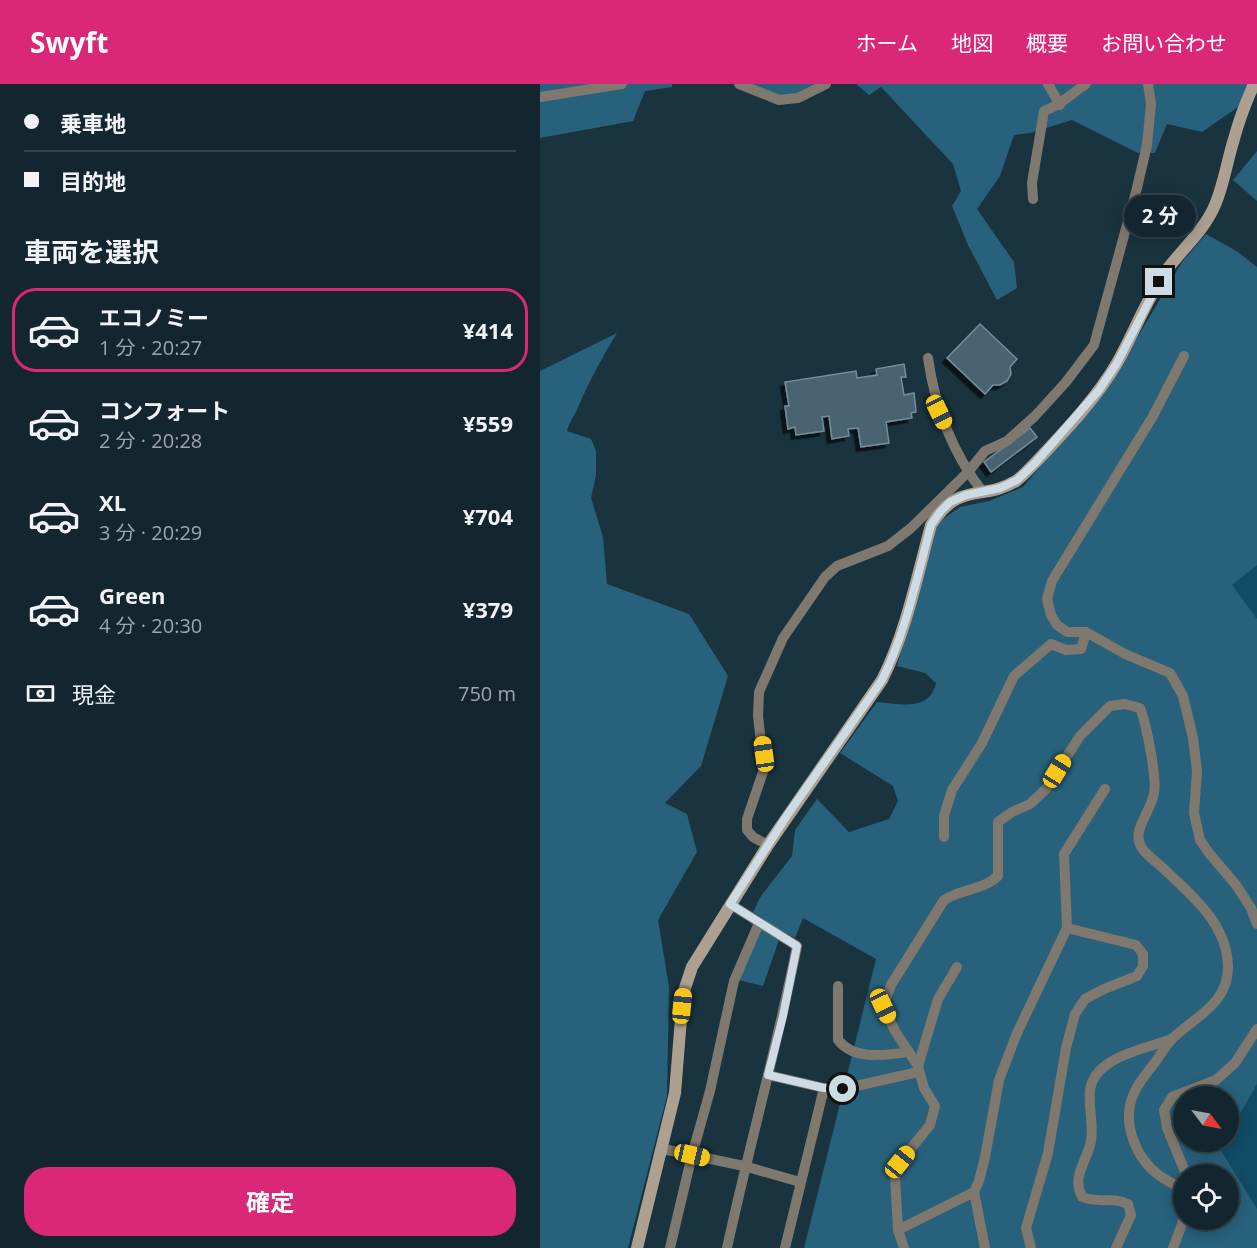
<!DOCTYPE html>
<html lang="ja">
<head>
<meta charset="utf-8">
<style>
	:root { --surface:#13262f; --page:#20323b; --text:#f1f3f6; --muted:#9da5aa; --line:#32434b; --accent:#db2777 }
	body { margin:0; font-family:"Open Sans","Noto Sans JP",sans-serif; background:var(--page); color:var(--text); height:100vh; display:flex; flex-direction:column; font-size:22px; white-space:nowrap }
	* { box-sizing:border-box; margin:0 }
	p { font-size:20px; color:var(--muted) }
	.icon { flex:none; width:33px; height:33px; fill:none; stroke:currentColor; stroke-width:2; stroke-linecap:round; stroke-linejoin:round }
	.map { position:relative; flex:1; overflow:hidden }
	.side { display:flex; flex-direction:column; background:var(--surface); width:540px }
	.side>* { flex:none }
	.hud { display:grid; align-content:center; height:132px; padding:0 24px; background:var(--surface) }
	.needle { width:39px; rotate:122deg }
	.controls { position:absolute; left:633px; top:1002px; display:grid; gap:12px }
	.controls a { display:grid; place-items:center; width:66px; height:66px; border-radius:50%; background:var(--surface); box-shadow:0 3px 15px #0003,0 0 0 2px var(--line); font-size:30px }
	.end { position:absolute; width:27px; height:27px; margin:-14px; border:8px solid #cddce4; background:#111; box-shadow:0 0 0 3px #111 }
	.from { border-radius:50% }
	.bubble { position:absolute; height:42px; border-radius:21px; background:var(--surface); box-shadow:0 3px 15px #0003,0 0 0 2px var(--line); font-size:20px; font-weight:700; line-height:42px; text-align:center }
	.car { position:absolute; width:18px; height:36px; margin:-18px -9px; border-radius:8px; box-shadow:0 0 4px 2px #0007; background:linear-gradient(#f5c518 24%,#345 0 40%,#f5c518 0 76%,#345 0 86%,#f5c518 0) }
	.hud b { display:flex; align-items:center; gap:21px; height:57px; font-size:22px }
	.hud b+b { border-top:2px solid var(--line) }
	.hud i { width:15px; height:15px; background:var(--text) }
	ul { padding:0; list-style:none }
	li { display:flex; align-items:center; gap:18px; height:84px; margin:0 12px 9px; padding:0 12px; border:3px solid transparent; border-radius:24px }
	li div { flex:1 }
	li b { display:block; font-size:22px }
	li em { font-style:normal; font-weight:700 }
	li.selected { border-color:var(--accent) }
	li>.icon { width:54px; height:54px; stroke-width:1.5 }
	h2 { padding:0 24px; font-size:27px; line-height:72px }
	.pay { display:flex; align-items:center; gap:15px; height:66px; padding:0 24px; font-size:22px }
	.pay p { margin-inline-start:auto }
	.button { display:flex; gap:12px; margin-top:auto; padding:12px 24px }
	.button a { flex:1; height:69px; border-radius:24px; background:var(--accent); color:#fff; font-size:24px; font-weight:700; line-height:69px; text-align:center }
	header { display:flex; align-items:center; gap:36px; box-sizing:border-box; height:84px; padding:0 30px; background:var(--accent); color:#fff }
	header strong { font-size:28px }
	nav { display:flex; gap:33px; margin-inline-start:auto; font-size:21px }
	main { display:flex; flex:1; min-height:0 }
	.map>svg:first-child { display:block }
	.green { fill:#114b64 }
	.forest { fill:#28617b; fill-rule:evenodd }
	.building { fill:#496471; stroke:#738f9e; stroke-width:1.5; filter:url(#shadow) }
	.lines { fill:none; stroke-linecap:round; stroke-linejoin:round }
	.street { stroke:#7f786e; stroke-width:10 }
	.secondary { stroke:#ada091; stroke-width:12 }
	.route { stroke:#cddce4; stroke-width:8 }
</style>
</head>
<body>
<header>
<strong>Swyft</strong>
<nav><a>ホーム</a><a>地図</a><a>概要</a><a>お問い合わせ</a></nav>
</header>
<main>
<section class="side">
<div class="hud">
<b><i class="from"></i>乗車地</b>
<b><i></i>目的地</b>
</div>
<h2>車両を選択</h2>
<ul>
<li class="selected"><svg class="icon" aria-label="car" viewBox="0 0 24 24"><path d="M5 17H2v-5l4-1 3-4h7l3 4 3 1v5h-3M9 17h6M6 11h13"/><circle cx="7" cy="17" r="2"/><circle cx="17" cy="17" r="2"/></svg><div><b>エコノミー</b><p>1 分 · 20:27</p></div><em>¥414</em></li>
<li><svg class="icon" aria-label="car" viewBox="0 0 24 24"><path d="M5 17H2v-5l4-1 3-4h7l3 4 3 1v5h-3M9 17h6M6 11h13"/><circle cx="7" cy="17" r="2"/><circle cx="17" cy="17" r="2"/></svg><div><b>コンフォート</b><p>2 分 · 20:28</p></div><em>¥559</em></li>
<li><svg class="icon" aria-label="car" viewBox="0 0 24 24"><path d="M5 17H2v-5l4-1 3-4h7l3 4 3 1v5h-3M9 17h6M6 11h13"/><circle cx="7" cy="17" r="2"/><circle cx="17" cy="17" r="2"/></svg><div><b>XL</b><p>3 分 · 20:29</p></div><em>¥704</em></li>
<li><svg class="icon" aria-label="car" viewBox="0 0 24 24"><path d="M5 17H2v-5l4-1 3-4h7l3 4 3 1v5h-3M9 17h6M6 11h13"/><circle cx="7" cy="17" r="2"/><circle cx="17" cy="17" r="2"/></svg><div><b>Green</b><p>4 分 · 20:30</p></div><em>¥379</em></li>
</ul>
<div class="pay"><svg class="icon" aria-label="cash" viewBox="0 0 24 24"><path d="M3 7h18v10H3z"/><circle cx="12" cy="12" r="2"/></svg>現金<p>750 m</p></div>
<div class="button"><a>確定</a></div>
</section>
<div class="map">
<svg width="717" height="1164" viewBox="0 0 717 1164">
	<defs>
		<filter id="shadow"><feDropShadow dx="-4.5" dy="4.5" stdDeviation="0" flood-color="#0009"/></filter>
	</defs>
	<rect width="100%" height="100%" fill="#19333f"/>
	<g class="green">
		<path d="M717,449V575L669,492Z"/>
		<path d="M717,984V1142L688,1090L646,1058H688V1012Z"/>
	</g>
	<g class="forest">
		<path d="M0,0H132V3L105,7L93,37L0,54Z"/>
		<path d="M208,0H284L244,15Z"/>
		<path d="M316,0H717V10L662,48L627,40L615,69H598L532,36L490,49L474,51L460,92L437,125L474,178L477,204L457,216L428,161L412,122L421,107L413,80L341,3L329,11Z"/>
		<path d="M717,67V117L693,96Z"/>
		<path d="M666,150L698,168L717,183V481L692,501L717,535V1000L689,1049L688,1012H644V1058H684L680,1065L717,1125V1164H264L336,875L263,834L255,854L242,847L223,902L198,896L222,834L213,828L221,812L252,772L255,746L277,715L309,748L349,735L358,717L353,702L300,669L337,618C360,620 389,628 396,599L385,589L357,582L396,440L420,423L449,417L483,403L569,301L642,178ZM644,1090H688V1136H644Z"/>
		<path d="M77,249C62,274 48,299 37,326C33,334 29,339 27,347L51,355L56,367V391L51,414L63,453L67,500L149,530L188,592L161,682L125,719L147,730L157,768L118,836L129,903L127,1012L88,1164H0V287Z"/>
	</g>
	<g class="building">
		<path d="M440,240L477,275L470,283L471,290L467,297L460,301H453L445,310L407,274Z"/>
		<path d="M364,280L366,293H361L364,311L374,309L376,328L371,329L372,334L346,338L349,359L321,363L318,344L308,345L309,352L292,355L289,332L282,333L284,347L256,351L255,343L248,345L245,322H249L245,298L316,287L317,294L337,291L336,285Z"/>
		<path d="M490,344L497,353L451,388L444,378Z"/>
	</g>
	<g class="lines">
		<g class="street">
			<path d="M199,0L239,16L258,14L286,0"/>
			<path d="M508,0L520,21"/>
			<path d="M0,13L82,0"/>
			<path d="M493,115L492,99L504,27C521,21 532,9 546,0"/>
			<path d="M644,272L613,332L512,497L507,515L511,531L517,541L527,548H546L585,570L630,589L643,612L653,654L657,687L654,729L660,756L669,769L696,801L711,824L717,840"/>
			<path d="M388,274C395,323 412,368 442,407"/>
			<path d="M404,753V732L412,706L442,659L474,592L511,560L526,566L541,565L546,548"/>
			<path d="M228,761L213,753L207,746V735L224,685L218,632L219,608L243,554L285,493L297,482L348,462L371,444L428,388L445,367L467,357L495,332L526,298L554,261L596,108L607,61L611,20L608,0"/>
			<path d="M298,902V956C315,977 344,971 369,968"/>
			<path d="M378,982L355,947L343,922L351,901L404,816C421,805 443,806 458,792V738L472,728L490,720L506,705L540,652L570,622L585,620L600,624C606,639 617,692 614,709C612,726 590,748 602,764C607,772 618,779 625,786C654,813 687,841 688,882C689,920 654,933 632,955C625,963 619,973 613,981C607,989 599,998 595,1007C580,1036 595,1074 620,1092C628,1097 636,1102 644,1106"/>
			<path d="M228,991L284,1004L303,1005L378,988"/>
			<path d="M123,1065L204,1082L260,1098"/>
			<path d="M646,1090L627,1044L624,1026L632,1013L676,996L695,979L717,945"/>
			<path d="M358,1146L434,1108"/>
			<path d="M130,1164L152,1071L170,1007L194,897L219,839"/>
			<path d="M187,1164C209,1063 237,963 257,862L190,820"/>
			<path d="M245,1164L284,1004"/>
			<path d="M364,1164L358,1146L355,1092L360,1078L390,1041L395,1022L384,1004L378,982L398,915L417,883"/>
			<path d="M445,1164L434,1108L439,1097L445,1073L459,996L477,949L527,844L524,770L565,705"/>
			<path d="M491,1164L486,1144L508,1069L526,964L535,930L545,915L564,905L597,892L603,882V870L596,861L527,844"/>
			<path d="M576,1164L591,1131L588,1120C572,1112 559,1120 542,1113C531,1092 547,1078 551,1057C554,1040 548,1023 550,1006C555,972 606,965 632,955"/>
			<path d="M633,1164L644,1135"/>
		</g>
		<path class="secondary" d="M97,1164L135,1009L143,910L152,883L228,761L342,596C366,548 377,493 391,441C420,396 441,418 476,397C483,392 490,384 496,378C524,348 556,315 577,279C594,249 606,216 626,187C642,165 664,147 675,121C684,100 687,77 694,55C699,36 706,18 714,0"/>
	</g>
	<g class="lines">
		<path class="route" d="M303,1005L284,1004L228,991L243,932L257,862L190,820L246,733L342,596C366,548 377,493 391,441L400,428L410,418L426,411L460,404L477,396L495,379L559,306L577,279L619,198"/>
	</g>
</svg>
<div class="controls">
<a><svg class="needle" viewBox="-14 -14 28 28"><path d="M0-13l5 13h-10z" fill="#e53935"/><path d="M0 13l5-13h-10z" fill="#9da5aa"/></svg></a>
<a><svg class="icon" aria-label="locate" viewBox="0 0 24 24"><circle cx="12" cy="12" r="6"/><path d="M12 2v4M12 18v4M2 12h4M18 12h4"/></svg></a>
</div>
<i class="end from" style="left:303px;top:1005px"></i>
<i class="end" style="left:619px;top:198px"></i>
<div class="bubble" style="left:584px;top:111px;width:72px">2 分</div>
<i class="car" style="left:399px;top:328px;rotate:154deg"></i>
<i class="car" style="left:224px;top:670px;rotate:352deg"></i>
<i class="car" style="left:517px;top:687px;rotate:32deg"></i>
<i class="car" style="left:142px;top:922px;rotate:6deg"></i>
<i class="car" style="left:343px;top:922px;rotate:155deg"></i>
<i class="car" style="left:152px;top:1071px;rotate:103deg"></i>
<i class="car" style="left:360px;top:1078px;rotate:39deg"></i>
</div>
</main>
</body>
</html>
